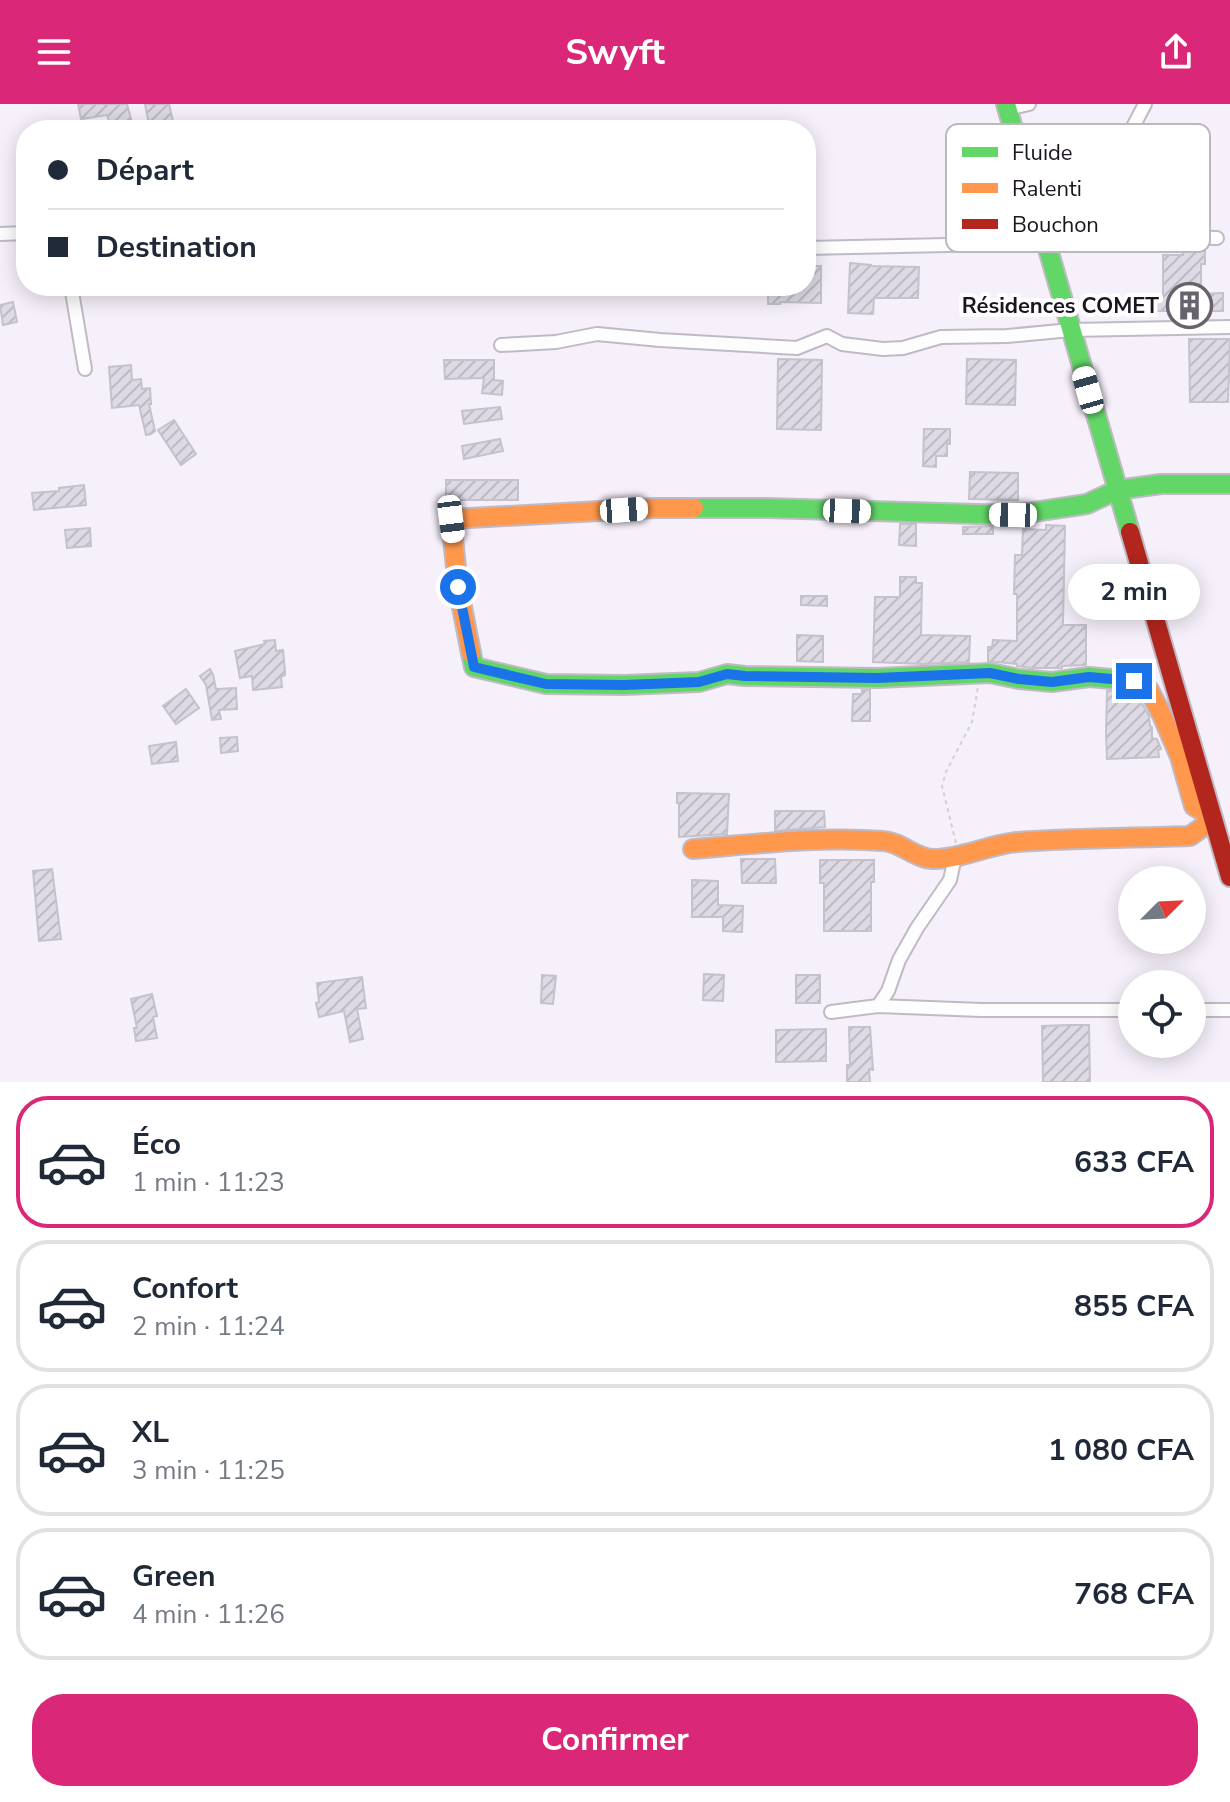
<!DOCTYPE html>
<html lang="fr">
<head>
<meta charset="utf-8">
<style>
	:root { --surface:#fff; --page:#f2f2f3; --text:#1f2937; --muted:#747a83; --line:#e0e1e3; --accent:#db2777 }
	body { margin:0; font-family:"Nunito Sans",sans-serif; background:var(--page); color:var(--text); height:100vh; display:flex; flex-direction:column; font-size:30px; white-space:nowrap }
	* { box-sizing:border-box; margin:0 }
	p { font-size:26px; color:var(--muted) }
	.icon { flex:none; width:44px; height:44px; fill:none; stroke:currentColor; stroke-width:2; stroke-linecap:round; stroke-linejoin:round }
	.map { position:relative; height:978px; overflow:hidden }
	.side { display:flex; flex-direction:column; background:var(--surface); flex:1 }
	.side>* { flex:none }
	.hud { position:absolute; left:16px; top:16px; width:800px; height:176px; border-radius:32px; box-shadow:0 4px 20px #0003; display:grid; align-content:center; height:176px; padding:0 32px; background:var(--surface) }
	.needle { width:52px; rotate:66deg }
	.controls { position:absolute; left:1118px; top:762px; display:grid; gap:16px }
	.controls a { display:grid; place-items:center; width:88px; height:88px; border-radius:50%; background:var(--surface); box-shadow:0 4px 20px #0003; font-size:40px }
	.end { position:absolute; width:36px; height:36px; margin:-18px; border:10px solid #1a73e8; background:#fff; box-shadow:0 0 0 4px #fff }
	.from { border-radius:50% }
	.bubble { position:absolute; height:56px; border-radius:28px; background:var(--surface); box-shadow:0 4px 20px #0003; font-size:26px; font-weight:700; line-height:56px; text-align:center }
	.car { position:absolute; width:24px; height:48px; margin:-24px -12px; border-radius:10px; box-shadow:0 0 6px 2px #0007; background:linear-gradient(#fff 24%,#345 0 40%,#fff 0 76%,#345 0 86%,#fff 0) }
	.hud b { display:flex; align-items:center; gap:28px; height:76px; font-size:30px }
	.hud b+b { border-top:2px solid var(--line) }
	.hud i { width:20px; height:20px; background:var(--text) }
	ul { padding:14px 0 0; list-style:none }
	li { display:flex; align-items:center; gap:24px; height:132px; margin:0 16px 12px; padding:0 16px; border:4px solid var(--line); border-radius:32px }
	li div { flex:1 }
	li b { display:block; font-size:30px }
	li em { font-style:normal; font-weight:700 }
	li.current { border-color:var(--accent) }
	li>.icon { width:72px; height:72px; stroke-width:1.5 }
	.action { display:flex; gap:16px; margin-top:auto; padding:16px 32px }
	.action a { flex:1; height:92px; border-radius:32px; background:var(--accent); color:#fff; font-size:32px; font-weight:700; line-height:92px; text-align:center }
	header { display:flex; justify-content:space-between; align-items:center; height:104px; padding:0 32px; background:var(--accent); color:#fff; font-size:36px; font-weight:700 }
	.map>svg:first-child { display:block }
	.building { fill:url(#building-hatch); stroke:#c4c2cc; stroke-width:2 }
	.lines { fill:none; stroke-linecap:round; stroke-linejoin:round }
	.street-casing { stroke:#c0bac4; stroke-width:16 }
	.fast-casing { stroke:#c0bac4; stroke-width:22 }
	.slow-casing { stroke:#c0bac4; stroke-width:22 }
	.jam-casing { stroke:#c0bac4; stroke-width:22 }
	.path { stroke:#d2d1d4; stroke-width:2; stroke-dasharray:4 4; stroke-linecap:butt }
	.street { stroke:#fefdfe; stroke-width:12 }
	.fast { stroke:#63d668; stroke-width:18 }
	.slow { stroke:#ff974d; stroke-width:18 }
	.jam { stroke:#b3261e; stroke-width:18 }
	.route { stroke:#1a73e8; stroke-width:10 }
	.labels { text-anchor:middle; stroke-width:8; stroke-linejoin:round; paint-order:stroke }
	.poi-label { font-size:22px; font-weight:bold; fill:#1c1520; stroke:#fff; text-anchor:end }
	.key { fill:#fff; stroke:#bbb9bc; stroke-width:2 }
	.key-label { font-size:22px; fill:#1c1520 }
</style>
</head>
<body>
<header><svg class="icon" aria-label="menu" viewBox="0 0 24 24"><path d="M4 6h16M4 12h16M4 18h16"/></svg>Swyft<svg class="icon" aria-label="share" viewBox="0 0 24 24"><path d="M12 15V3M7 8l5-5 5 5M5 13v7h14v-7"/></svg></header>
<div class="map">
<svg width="1230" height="978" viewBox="0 0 1230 978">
	<defs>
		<pattern id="building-hatch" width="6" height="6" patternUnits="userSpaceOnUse" patternTransform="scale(2)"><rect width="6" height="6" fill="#dddae5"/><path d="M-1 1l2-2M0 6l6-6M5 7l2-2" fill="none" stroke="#bdbac4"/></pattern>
	</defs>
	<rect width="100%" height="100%" fill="#f6f0fa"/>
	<g class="building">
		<path d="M78,0H127L134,26H112L107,11L81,15Z"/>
		<path d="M145,0H169L175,26H150Z"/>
		<path d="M1182,147H1205V160H1201V190L1223,189V207H1157L1156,193H1163V151H1183Z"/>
		<path d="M850,159L871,161V162L919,163L918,194H874L873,210L848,209Z"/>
		<path d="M806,162H821V199L780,198V200H768V182H806Z"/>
		<path d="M13,198L17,218L3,221L0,201Z"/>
		<path d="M1189,235H1230L1228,298H1190Z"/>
		<path d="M778,255L822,256L821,326L777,325Z"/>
		<path d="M967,255L1016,256L1015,301L966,300Z"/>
		<path d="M444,256H494V276L503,277L502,291L482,289L484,274L445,275Z"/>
		<path d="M131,261L132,276L141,275L142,285L150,284L151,300H149L155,327L151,330L146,331L139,301L112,304L109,263Z"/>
		<path d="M500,303L502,315L464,320L462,307Z"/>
		<path d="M174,316L196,350L181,361L158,326Z"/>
		<path d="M924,325H950V340H947V352H936V363L923,362Z"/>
		<path d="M500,335L503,347L464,355L462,342Z"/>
		<path d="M970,368L1018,369V396L969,395Z"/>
		<rect x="446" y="376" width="72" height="20"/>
		<path d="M84,381L86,401L34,406L32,389L59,387V384Z"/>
		<path d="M900,420H916V442L899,441Z"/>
		<path d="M1046,421L1065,422L1063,521H1086V561L1062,562V564H1031L1017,562V560L988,557V543H992L993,536L1017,537V490H1014L1015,451H1022L1023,425L1046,426Z"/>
		<path d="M993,422V430H963V423Z"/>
		<path d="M90,424L91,442L67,444L65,426Z"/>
		<path d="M900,473H916V479H922L921,531L970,532L969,558L923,560L873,558L875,493H900Z"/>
		<path d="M801,492H827V502L801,501Z"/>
		<path d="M797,531L823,532V558L797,557Z"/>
		<path d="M275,536L276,547L283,546L285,567V571L281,573L282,583L253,586L252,572L240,574L235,547L265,540L264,537Z"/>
		<path d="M210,565L213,570L216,585L236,584L237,605L219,606L221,615L212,616L206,581L200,572Z"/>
		<path d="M186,585L199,604L176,620L163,602Z"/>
		<path d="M862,586H870V617H852L853,590H862Z"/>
		<path d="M1107,587L1127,588V598L1140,596L1149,612L1150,622L1152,623V634L1157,635L1161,645L1158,646L1159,653L1107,655L1106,630Z"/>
		<path d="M237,633L238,647L221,649L220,634Z"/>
		<path d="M176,638L178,657L152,660L149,642Z"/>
		<path d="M677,689L729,690L727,730L679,733V699H677Z"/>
		<path d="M775,707H824L825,723L775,727Z"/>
		<path d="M741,755H775L776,779H742Z"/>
		<path d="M820,756H874V778H871V827H824V779H820Z"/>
		<path d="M52,765L61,835L39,837L33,767Z"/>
		<path d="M692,776L718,777V801L743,802L742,828L723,827V813H692Z"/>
		<path d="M704,870L724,871L723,897L703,896Z"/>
		<path d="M542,871L556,872L553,900L541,899Z"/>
		<rect x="796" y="871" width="24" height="28"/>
		<path d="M362,873L366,904L357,905L363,935L350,938L344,907L319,913L316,899L319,898L317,879Z"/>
		<path d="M152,890L157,912L153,913L157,934L136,937L134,924H137L131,895Z"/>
		<path d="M1070,921H1089L1090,978H1043L1042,922Z"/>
		<path d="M849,923H870L873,966L869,965L870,978H847V961H850Z"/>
		<path d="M826,925V957L776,958V926Z"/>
	</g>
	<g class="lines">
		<defs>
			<g id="street">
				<path d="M1007,5L1029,0"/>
				<path d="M1072,119L1123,132L1217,134"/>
				<path d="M0,130L26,129"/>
				<path d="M806,144L1046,139L1080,111L1097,78L1134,21L1145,0"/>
				<path d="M71,182L85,265"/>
				<path d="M501,241L556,238L597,230L660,236L797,244L827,232L842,240L883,245L903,244L941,233L1007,232L1071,226L1230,223"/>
				<path d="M878,902L888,887L899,856L917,824L950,776L955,753"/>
				<path d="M1192,906H1230"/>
				<path d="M831,908L878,902L981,906H1132"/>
			</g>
			<g id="fast">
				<path d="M1006,0L1130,428"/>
				<path d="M694,404H766L1013,411L1087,400L1117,386L1161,380H1230"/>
				<path d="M471,549L474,563L546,580L624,581L699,578L727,570L745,572L877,574L990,569L1019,575L1052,578L1089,573L1134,577"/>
			</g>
			<g id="slow">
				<path d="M471,549L458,483L451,415L655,404H694"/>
				<path d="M693,745C756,740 820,732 883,737C902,738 915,755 934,755C963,755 990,740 1018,738C1075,734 1133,734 1190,732L1204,722L1211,712L1194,702L1180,653L1162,611L1149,586L1142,580L1134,577"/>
			</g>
			<path id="jam" d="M1130,428L1230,773"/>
		</defs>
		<use href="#street" class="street-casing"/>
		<use href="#fast" class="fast-casing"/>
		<use href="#slow" class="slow-casing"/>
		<use href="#jam" class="jam-casing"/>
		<path class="path" d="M956,739L942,682L946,668L972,618L978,583"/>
		<use href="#street" class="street"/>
		<use href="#fast" class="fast"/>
		<use href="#slow" class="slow"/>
		<use href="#jam" class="jam"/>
	</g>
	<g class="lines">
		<path class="route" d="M458,483L474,563L546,580L624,581L699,578L727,570L745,572L877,574L990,569L1019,575L1052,578L1089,573L1134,577"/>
	</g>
	<defs>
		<symbol id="building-ring" viewBox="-11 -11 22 22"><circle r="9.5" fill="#fff" stroke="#68626c" stroke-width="1.5"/><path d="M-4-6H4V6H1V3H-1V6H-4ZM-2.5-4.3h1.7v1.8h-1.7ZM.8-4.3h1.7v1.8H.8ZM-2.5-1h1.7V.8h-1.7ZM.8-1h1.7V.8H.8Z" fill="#68626c"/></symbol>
	</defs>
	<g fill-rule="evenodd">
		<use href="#building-ring" x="1164" y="176" width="51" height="51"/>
	</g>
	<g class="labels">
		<g class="poi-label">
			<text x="1159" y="209">Résidences COMET</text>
		</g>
	</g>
	<rect x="946" y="20" width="264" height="128" rx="12" class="key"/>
	<rect x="962" y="43" width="36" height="10" fill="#63d668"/>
	<rect x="962" y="79" width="36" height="10" fill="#ff974d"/>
	<rect x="962" y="115" width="36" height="10" fill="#b3261e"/>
	<g class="key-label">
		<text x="1012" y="56">Fluide</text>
		<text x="1012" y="92">Ralenti</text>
		<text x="1012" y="128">Bouchon</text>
	</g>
</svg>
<div class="controls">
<a><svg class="needle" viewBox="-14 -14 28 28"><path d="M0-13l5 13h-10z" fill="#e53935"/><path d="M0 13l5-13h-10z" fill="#747a83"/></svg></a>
<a><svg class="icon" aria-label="locate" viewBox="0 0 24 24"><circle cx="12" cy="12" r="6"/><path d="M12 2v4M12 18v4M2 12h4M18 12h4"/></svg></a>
</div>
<i class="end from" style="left:458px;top:483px"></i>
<i class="end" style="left:1134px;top:577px"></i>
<div class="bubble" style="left:1068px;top:460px;width:132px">2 min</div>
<i class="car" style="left:1088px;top:286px;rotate:344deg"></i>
<i class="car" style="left:624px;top:406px;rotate:86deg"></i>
<i class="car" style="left:847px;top:407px;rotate:92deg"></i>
<i class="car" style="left:1013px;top:411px;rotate:271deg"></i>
<i class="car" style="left:451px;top:415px;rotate:173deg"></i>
<div class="hud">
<b><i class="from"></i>Départ</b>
<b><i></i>Destination</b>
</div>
</div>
<section class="side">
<ul>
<li class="current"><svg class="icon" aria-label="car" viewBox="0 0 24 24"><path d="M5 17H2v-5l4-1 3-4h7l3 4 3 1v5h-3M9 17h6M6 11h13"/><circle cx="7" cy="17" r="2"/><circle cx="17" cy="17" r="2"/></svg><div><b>Éco</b><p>1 min · 11:23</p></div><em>633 CFA</em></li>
<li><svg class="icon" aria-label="car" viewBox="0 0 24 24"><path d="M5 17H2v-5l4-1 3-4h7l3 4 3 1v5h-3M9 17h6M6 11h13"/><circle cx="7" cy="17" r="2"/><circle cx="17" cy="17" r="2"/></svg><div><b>Confort</b><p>2 min · 11:24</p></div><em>855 CFA</em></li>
<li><svg class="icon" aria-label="car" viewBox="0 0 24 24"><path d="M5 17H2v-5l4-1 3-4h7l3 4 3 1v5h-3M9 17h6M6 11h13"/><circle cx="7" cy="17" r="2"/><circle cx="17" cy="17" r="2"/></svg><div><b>XL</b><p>3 min · 11:25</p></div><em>1 080 CFA</em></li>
<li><svg class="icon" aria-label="car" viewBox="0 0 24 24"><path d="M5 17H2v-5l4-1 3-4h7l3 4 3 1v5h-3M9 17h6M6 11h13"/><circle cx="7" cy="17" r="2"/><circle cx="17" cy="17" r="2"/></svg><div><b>Green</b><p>4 min · 11:26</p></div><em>768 CFA</em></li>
</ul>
<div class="action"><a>Confirmer</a></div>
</section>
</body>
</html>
